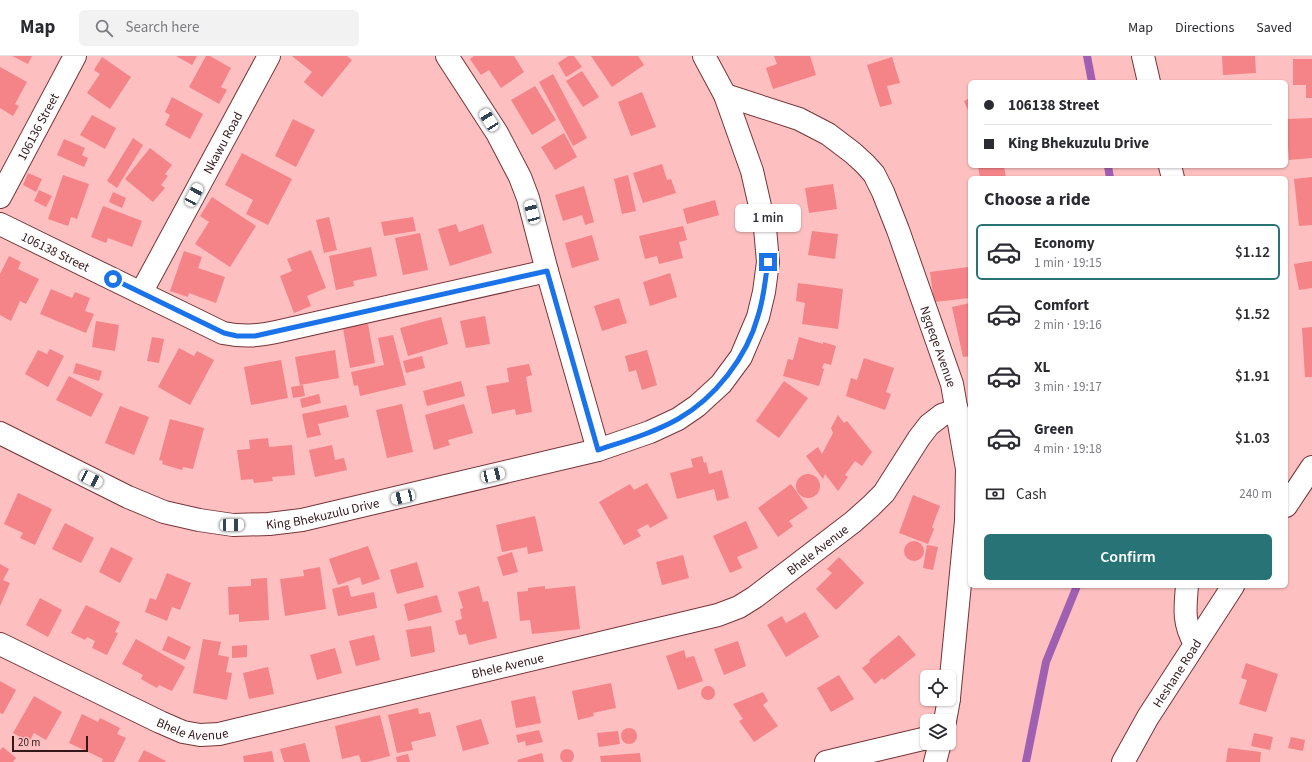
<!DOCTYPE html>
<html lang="en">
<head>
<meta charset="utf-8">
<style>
	:root { --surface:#fff; --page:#f2f2f3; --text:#2b2b33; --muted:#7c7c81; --line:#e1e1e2; --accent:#287375 }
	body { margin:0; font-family:"Source Sans 3",sans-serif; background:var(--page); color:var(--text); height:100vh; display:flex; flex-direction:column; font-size:15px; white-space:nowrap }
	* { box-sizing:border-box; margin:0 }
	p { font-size:13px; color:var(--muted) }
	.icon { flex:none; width:22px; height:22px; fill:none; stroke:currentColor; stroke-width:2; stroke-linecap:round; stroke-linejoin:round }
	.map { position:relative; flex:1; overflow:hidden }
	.sheet { position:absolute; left:968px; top:120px; width:320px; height:412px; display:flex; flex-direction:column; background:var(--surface); border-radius:6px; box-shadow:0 1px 3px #0004 }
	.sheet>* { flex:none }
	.banner { position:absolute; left:968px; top:24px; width:320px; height:88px; border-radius:6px; box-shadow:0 1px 3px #0004; display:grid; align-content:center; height:88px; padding:0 16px; background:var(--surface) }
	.fabs { position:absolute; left:920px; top:614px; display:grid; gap:8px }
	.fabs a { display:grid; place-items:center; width:36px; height:36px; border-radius:6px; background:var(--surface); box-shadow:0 1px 3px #0004; font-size:20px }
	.scale { position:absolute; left:12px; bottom:10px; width:76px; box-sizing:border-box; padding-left:4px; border:2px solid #341819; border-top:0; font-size:11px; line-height:14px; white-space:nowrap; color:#341819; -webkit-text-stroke:3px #fdbfbf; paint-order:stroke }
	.end { position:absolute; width:18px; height:18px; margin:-9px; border:5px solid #1a73e8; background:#fff; box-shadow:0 0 0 2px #fff }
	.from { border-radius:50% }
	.bubble { position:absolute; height:28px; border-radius:6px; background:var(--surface); box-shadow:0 1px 3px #0004; font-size:13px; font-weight:600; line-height:28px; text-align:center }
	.car { position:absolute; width:12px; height:24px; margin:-12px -6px; border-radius:5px; box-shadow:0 0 3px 1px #0007; background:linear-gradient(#fff 24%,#345 0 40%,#fff 0 76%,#345 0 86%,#fff 0) }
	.banner b { display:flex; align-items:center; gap:14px; height:38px; font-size:15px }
	.banner b+b { border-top:1px solid var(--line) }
	.banner i { width:10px; height:10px; background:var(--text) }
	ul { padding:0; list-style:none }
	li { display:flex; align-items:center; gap:12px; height:56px; margin:0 8px 6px; padding:0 8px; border:2px solid transparent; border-radius:6px }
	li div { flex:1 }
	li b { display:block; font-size:15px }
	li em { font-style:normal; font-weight:600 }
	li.active { border-color:var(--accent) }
	li>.icon { width:36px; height:36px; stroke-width:1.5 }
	h2 { padding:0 16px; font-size:18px; line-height:48px }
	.pay { display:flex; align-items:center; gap:10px; height:44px; padding:0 16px; font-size:15px }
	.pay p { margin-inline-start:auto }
	.cta { display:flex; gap:8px; margin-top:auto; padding:8px 16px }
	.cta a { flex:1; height:46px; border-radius:6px; background:var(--accent); color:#fff; font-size:16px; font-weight:600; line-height:46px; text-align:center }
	header { display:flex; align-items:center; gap:24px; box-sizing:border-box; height:56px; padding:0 20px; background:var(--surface); border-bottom:1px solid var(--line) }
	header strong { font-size:19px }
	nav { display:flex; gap:22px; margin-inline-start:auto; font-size:14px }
	.search { width:280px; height:36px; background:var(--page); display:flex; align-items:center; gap:10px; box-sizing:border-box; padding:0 14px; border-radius:6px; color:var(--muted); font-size:15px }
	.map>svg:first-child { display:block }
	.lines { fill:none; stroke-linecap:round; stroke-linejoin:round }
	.stream { stroke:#a060b2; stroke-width:8 }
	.building { fill:#f58489 }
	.street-casing { stroke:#763539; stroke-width:24 }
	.secondary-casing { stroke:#763539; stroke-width:24 }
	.street { stroke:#fff; stroke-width:22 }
	.secondary { stroke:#fff; stroke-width:22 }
	.route { stroke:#1a73e8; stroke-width:5 }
	.labels { text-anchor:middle; stroke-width:3; stroke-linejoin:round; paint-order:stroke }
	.street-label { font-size:13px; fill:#341819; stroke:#fdbfbf }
</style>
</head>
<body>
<header>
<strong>Map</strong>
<div class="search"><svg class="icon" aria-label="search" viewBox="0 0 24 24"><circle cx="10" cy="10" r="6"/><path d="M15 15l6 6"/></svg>Search here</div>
<nav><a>Map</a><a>Directions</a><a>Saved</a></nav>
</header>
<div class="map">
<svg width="1312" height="706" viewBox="0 0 1312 706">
	<rect width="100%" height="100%" fill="#fdbfbf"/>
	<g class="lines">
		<g class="stream">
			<path d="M1087,0L1092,26"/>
			<path d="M1108,110L1110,122"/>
			<path d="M1026,706L1046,606L1077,530"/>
		</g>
	</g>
	<g class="building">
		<path d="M12,0H32L28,8Z"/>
		<path d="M176,0H197L192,9Z"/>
		<path d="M206,0H210L231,12L221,31L227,34L219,48L189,31Z"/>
		<path d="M292,0H347L352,4L322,41L304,26L312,16Z"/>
		<path d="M474,0H514L524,16L501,32L489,14L481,19L470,3Z"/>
		<path d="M568,0H574L582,11L566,21L558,7Z"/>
		<path d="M591,0H638L644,9L612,31Z"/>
		<path d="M774,0H810L816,19L773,33L766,12L777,8Z"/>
		<path d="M1222,0H1255L1256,17L1223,19Z"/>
		<path d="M102,1L131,21L110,53L87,37L100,18L94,14Z"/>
		<path d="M892,1L900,27L887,30L892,48L880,51L867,9Z"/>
		<path d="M1293,3H1312V42H1306V29H1293Z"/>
		<path d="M0,11L27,26L15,48L19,50L13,60L0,52Z"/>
		<path d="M582,15L599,41L583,51L566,25Z"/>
		<path d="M553,18L587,82L573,90L539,26Z"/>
		<path d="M535,30L556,64L532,79L511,44Z"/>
		<path d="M642,36L656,71L631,80L618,46Z"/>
		<path d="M172,41L203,58L190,83L165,69L170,59L165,56Z"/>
		<path d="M970,42V59L964,45Z"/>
		<path d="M92,59L116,72L105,93L80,79Z"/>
		<path d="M1312,62V102L1289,104L1286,63Z"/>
		<path d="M293,63L315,74L296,111L275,100Z"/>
		<path d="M564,77L577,101L555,114L541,91Z"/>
		<path d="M133,82L143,89L117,132L107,125Z"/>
		<path d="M64,83L85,92L82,99L88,102L84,111L57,99Z"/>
		<path d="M150,92L172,109L165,118L168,120L161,129L165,132L153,146L125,123Z"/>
		<path d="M242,97L292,123L268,169L246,158L253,144L225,129Z"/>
		<path d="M662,108L667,124L671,123L676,137L643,147L633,117Z"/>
		<path d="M978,110H1004L1006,122H980Z"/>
		<path d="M28,117L42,123L36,136L23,129Z"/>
		<path d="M63,119L89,128L77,163L71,161L68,170L48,163Z"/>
		<path d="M628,119L636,155L622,158L614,123Z"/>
		<path d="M1312,121V169L1299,170L1294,123Z"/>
		<path d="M833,128L837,153L809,157L805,132Z"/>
		<path d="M584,130L594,166L585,169L582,159L563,165L555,139Z"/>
		<path d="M39,134L52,140L46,151L34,145Z"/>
		<path d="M113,136L126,142L122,152L109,146Z"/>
		<path d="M212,141L256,170L230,211L195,188L209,166L200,160Z"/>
		<path d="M715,144L719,159L687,168L683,153Z"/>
		<path d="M103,150L142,165L132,191L108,182L106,187L91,181Z"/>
		<path d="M329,161L337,194L324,197L316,164Z"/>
		<path d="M413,161L416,175L384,180L381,166Z"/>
		<path d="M456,168L459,176L483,168L492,197L450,210L438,173Z"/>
		<path d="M683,170L687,184L679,186L683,202L659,208L657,200L645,203L639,180Z"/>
		<path d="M812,175L838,178L835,203L808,199Z"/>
		<path d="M420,177L428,214L403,219L395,182Z"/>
		<path d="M592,179L599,204L572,212L565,187Z"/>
		<path d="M371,191L377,220L353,225L354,230L336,234L329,200Z"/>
		<path d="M311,194L326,232L307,240L311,250L294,257L280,220L292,215L287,203Z"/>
		<path d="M184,195L202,201L198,212L225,221L216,247L189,237L188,241L170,235Z"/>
		<path d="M9,200L21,206L18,213L39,223L26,248L20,245L11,265L0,259V218Z"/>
		<path d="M1312,205V232L1299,234L1294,208Z"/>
		<path d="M968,211L970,228V242L934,246L930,216Z"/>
		<path d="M670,217L677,241L650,250L643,226Z"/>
		<path d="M798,227L843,233L838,273L802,268L805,247L796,245Z"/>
		<path d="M51,233L72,242L75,236L90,242L85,255L94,258L86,277L40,258Z"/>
		<path d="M619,242L627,267L602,275L594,250Z"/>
		<path d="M970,247V300L963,301L952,251Z"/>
		<path d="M485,260L490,288L466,292L460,265Z"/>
		<path d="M441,261L448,288L408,300L400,272Z"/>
		<path d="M96,265L119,269L115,295L92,291Z"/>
		<path d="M368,268L375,307L350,312L343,272Z"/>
		<path d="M1312,271V321H1305L1302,272Z"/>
		<path d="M393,279L406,329L360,340L358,329L354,330L351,316L384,309L378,282Z"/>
		<path d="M152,281L164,283L159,307L147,305Z"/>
		<path d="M799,281L823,288V286L836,290L831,309L824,307L822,312L824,313L819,330L783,320L788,303L793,304Z"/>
		<path d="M179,292L194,300L197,295L214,304L190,349L158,331Z"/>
		<path d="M50,293L64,300L48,331L25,318L38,294L47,298Z"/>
		<path d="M335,294L339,322L300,329L295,301Z"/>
		<path d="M647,294L657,329L642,334L636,314L629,316L625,300Z"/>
		<path d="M422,300L425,312L406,317L403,305Z"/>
		<path d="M864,302L894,312L886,336L891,338L885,354L846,340L851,322L857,324Z"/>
		<path d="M281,304L288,342L251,349L244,311Z"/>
		<path d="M76,307L102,315L99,325L73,317Z"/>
		<path d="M529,308L532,319L526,321L532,356L516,359L515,353L492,358L486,330L509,326L507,312Z"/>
		<path d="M69,320L103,338L91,361L56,344Z"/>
		<path d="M461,325L465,340L427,350L423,335Z"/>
		<path d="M784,325L808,342L779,382L756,365Z"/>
		<path d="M303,329L305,340L293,342L291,331Z"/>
		<path d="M319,338L321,347L302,352L300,343Z"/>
		<path d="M402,348L413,396L387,402L376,354Z"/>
		<path d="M464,348L473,377L448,384L450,389L434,394L425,359Z"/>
		<path d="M346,349L349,361L318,368L321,379L307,382L302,358Z"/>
		<path d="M120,350L149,361L134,399L105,387Z"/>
		<path d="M838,359L844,367L847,365L872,396L862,410L855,405L845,419L848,421L838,435L825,418L823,423L806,400L818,391L822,398L833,377L831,372Z"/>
		<path d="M170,363L204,372L193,413L183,411L182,414L162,408L163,405L159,404Z"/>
		<path d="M268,382L269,391L292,389L295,419L272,421L273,425L254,427L253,423L241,424L237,394L250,393L249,384Z"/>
		<path d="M332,389L335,404L344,402L347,414L315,421L309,394Z"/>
		<path d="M702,400L704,407L706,406L709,418L722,414L729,442L717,445L714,433L677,443L670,417L693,411L691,403Z"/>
		<circle cx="808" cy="430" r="12"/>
		<path d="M647,427L668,462L650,472L648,468L637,474L641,480L624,489L599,446L630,428L634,434Z"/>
		<path d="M791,428L808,452L789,465L793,470L778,481L758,452Z"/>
		<path d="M18,437L52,453L35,489L20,482L23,477L4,468Z"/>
		<path d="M913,439L940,450L932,471L934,473L928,488L899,477Z"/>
		<path d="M535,460L543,495L528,498L527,491L502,496L496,469Z"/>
		<path d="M746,465L758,492L737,501L742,512L730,517L713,480Z"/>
		<path d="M65,467L94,482L81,507L52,493Z"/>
		<circle cx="914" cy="495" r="10"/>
		<path d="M927,489L938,491L933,514L923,512Z"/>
		<path d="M368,490L380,523L362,529L360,521L338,529L329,503Z"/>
		<path d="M111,491L133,502L120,527L99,516Z"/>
		<path d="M512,496L518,516L503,520L497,501Z"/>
		<path d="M683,499L689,522L662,529L656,506Z"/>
		<path d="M839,501L864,527L836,554L816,533L832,517L827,513Z"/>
		<path d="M417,506L424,531L397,538L390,514Z"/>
		<path d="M0,508L9,513L3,524L10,527L0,550Z"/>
		<path d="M320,511L326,553L285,560L280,523L304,520L303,514Z"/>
		<path d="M167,517L191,527L180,554L172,551L167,565L145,556L150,542L156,544Z"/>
		<path d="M267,522L269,564L239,566V558L229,559L228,531L251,530V523Z"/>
		<path d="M348,529L351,541L374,536L377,552L338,560L332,533Z"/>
		<path d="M479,530L483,546L488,545L497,582L469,589L466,578L459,579L455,565L462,563L460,553L463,552L458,536Z"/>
		<path d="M545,530V533L575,530L580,573L532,578L530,564L520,565L517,536L528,535V532Z"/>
		<path d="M437,539L442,556L408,565L404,548Z"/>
		<path d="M40,542L62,554L48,581L26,569Z"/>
		<path d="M86,549L120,566L115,576L118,577L107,599L92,592L95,585L87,581L85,584L71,577Z"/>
		<path d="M805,556L819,581L786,601L767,569L782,560L786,567Z"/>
		<path d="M431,570L435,596L411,601L406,574Z"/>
		<path d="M374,579L380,604L356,610L349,585Z"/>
		<path d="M899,579L916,599L884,624L882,622L875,628L862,612L870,606L869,604Z"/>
		<path d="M168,580L191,591L185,604L162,594Z"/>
		<path d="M136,583L185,611L172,635L159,629L157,632L141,623L143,619L122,608Z"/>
		<path d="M203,583L221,586L218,599L229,601L226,616L232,617L227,644L193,637Z"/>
		<path d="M738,585L746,610L724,619L714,593Z"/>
		<path d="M247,589V601L232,602V590Z"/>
		<path d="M335,592L342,617L317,624L310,599Z"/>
		<path d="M684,594L686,602L694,600L703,625L678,634L666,600Z"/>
		<path d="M1246,607L1278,618L1266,656L1239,648L1247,624L1241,622Z"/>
		<path d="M268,611L274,638L249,643L243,617Z"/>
		<path d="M839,619L854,643L831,656L817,632Z"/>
		<path d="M0,625L16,634L3,658L0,657Z"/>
		<path d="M611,627L616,652L593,657L594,660L578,664L572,635Z"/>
		<circle cx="708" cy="637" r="7"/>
		<path d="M763,636L768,645L763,649L778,670L754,686L739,665L743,663L733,648Z"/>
		<path d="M34,640L62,656L46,684L34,677L29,686L13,677Z"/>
		<path d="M535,640L541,667L516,672L511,645Z"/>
		<path d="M418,652L419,658L430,656L436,680L411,686L413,694L397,697L388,659Z"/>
		<path d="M82,658L98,666L100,662L120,672L117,678L126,682L114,706H102L103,703L69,687Z"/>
		<path d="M380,659L390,700L367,706H361L359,699L342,703L335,670Z"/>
		<path d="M481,663L489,688L463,695L456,670Z"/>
		<circle cx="629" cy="680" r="8"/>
		<path d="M539,674L543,686L526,690L525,685L518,687L516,679Z"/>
		<path d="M618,675L620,688L599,691L597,677Z"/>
		<path d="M1254,677L1273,681L1270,694L1251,690Z"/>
		<path d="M1291,681L1305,684L1303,695L1288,692Z"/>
		<path d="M305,687L310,706H284L280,693Z"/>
		<path d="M3,691L16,702L13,706H0V694Z"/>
		<path d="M1228,692L1261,696L1260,706H1226Z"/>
		<circle cx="567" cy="700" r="7"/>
		<path d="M144,694L166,705L165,706H138Z"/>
		<path d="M272,695L274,706H244L243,700Z"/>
		<path d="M542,697L544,706H518L517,704Z"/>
		<path d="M640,697L641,706H601L600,700Z"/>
		<path d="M408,698L410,706H397L396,701Z"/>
	</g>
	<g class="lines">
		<defs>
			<g id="street">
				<path d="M447,0L497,77L520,121L528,142L547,215L598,394"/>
				<path d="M1143,0L1149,26"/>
				<path id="s1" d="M725,39L799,63L828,78L853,97L865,108L874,118L883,136L898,174L952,328L967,413L966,465L949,642"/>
				<path d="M1170,110L1173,122"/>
				<path id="s2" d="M0,141L75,0"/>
				<path id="s3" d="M0,168L223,277C243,281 257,280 276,276L547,215"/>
				<path id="s4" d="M141,237L269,0"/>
				<path d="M1286,450L1312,411"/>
				<path d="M1187,530C1185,553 1183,567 1195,588"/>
				<path id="s5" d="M0,588L160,666L183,676L200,679L219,678L718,559L739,551L755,541L853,466L871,450L884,437L919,382L929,369L942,359L957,354"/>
				<path d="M945,665L949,643"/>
				<path d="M826,706L927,682"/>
				<path d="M935,706L940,687"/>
				<path id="s6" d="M1123,706L1148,661L1233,530"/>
			</g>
			<g id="secondary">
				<path id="s7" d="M0,377L128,441L164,456L199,464L233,469L269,468L302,464L598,394L650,376L678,363L697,350L721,328L741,301L758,261L764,236L768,206L765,172L752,115L725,39L704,0"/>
			</g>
		</defs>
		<use href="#street" class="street-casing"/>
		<use href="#secondary" class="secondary-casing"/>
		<use href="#street" class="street"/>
		<use href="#secondary" class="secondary"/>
	</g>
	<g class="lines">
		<path class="route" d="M113,223L224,277L237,280H255L547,215L598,394C625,385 653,377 678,363C715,342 747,301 758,260C764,242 765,224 768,206"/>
	</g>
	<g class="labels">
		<g class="street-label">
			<text dy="5" stroke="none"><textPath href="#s2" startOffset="80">106136 Street</textPath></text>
			<text dy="5" stroke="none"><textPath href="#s4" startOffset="171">Nkawu Road</textPath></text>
			<text dy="5" stroke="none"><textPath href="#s3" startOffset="62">106138 Street</textPath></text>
			<text dy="5" stroke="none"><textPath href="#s1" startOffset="356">Ngqeqe Avenue</textPath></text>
			<text dy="5" stroke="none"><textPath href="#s7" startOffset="343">King Bhekuzulu Drive</textPath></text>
			<text dy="5" stroke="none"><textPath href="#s5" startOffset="872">Bhele Avenue</textPath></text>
			<text dy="5" stroke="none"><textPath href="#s5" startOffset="536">Bhele Avenue</textPath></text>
			<text dy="5" stroke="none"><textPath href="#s6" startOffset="104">Heshane Road</textPath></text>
			<text dy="5" stroke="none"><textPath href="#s5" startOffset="212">Bhele Avenue</textPath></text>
		</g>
	</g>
</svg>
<div class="fabs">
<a><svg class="icon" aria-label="locate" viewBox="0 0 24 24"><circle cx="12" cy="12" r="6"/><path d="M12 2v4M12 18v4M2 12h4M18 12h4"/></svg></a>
<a><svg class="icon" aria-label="layers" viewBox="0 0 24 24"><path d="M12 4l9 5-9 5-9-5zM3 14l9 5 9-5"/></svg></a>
</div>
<div class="scale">20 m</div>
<i class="end from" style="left:113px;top:223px"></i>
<i class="end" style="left:768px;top:206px"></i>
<div class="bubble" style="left:735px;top:148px;width:66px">1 min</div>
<i class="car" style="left:489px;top:64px;rotate:327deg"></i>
<i class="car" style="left:194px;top:139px;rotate:28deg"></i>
<i class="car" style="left:532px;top:156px;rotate:345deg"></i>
<i class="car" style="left:493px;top:419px;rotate:77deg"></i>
<i class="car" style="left:91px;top:423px;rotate:116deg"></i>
<i class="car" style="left:403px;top:441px;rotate:257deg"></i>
<i class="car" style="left:232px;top:469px;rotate:89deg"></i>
<div class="banner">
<b><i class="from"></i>106138 Street</b>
<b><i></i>King Bhekuzulu Drive</b>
</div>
<section class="sheet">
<h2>Choose a ride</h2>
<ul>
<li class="active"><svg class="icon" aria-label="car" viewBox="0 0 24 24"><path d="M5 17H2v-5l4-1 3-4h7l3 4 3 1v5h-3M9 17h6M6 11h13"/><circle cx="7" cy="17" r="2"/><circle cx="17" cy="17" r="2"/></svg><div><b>Economy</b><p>1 min · 19:15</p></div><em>$1.12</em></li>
<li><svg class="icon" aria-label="car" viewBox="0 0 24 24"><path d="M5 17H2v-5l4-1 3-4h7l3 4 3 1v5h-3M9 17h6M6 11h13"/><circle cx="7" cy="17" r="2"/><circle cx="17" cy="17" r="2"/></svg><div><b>Comfort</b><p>2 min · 19:16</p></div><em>$1.52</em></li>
<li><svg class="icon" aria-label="car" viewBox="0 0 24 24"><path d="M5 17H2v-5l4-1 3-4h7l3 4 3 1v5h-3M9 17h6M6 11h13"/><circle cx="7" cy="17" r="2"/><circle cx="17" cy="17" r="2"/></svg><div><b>XL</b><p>3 min · 19:17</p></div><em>$1.91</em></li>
<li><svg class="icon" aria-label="car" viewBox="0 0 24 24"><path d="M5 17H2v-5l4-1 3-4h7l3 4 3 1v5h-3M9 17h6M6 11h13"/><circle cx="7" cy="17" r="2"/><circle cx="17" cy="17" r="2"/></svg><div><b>Green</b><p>4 min · 19:18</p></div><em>$1.03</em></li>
</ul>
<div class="pay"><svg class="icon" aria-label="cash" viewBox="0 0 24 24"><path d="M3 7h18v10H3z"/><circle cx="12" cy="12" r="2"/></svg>Cash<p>240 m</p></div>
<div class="cta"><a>Confirm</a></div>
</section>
</div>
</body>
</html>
